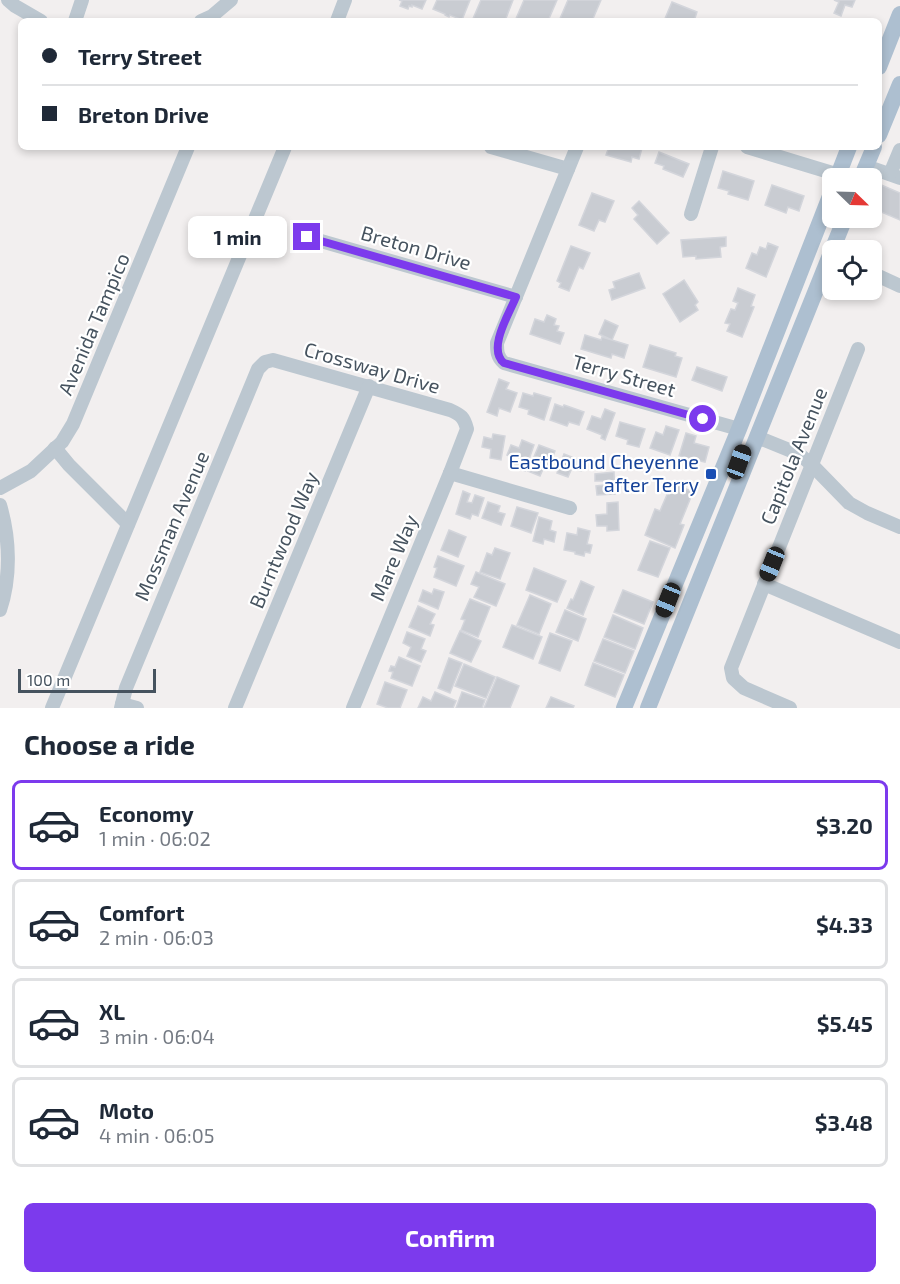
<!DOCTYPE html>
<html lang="en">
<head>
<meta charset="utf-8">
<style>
	:root { --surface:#fff; --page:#f6f6f7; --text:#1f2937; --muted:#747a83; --line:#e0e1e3; --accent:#7c3aed }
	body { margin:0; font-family:"Exo 2",sans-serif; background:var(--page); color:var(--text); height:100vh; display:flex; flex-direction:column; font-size:22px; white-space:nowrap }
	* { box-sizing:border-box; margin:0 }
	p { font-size:20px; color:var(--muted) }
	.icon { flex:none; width:33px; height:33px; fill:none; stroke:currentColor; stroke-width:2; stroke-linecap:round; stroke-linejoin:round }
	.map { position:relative; height:708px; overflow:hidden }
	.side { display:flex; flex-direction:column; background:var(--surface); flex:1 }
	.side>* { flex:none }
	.top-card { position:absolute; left:18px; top:18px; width:864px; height:132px; border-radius:9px; box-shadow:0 3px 9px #0003; display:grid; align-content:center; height:132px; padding:0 24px; background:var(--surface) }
	.needle { width:39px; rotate:113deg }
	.controls { position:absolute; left:822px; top:168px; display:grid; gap:12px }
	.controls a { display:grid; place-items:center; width:60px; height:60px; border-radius:9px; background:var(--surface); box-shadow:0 3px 9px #0003; font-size:30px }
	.scale { position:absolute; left:18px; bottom:15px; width:138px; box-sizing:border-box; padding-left:6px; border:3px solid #46535f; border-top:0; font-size:16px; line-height:21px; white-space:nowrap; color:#46535f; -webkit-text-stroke:4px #fff; paint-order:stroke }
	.end { position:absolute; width:27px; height:27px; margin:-14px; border:8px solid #7c3aed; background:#fff; box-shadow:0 0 0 3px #fff }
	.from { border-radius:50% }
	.bubble { position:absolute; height:42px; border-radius:9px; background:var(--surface); box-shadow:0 3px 9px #0003; font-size:20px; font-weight:700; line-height:42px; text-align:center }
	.car { position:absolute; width:18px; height:36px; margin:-18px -9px; border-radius:8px; box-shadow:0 0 4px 2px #0007; background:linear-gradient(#222 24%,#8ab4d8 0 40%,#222 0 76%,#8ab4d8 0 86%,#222 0) }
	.top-card b { display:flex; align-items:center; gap:21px; height:57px; font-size:22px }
	.top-card b+b { border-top:2px solid var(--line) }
	.top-card i { width:15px; height:15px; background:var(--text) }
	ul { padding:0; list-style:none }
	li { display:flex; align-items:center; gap:18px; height:90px; margin:0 12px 9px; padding:0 12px; border:3px solid var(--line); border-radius:9px }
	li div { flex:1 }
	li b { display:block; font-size:22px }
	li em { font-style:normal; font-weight:700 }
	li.active { border-color:var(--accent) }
	li>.icon { width:54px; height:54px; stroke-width:1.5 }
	h2 { padding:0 24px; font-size:27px; line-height:72px }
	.action { display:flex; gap:12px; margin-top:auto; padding:12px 24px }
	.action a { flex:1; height:69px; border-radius:9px; background:var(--accent); color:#fff; font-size:24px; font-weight:700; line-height:69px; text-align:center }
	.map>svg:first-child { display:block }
	.building { fill:#c9ccd2; stroke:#d3d5db; stroke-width:1.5 }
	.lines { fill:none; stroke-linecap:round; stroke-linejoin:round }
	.minor { stroke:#bcc7d0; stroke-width:14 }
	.major { stroke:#adbfd0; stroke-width:16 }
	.route { stroke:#7c3aed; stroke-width:8 }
	.transit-dot { fill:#1a4fb4; stroke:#fff; stroke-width:2 }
	.labels { text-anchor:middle; stroke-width:4.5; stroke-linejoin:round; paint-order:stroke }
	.street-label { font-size:20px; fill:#46535f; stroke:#fff }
	.transit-label { font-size:20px; fill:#164399; stroke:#fff; text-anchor:end }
</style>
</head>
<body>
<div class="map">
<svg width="900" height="708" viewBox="0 0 900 708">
	<rect width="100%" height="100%" fill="#f2efef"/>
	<g class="building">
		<path d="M399,0H426L422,9L412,5V7L409,6L408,9L400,6L402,1Z"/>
		<path d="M437,0H470L462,20L450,15L449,17L445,15V14L433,9Z"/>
		<path d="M481,0H513L505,21H472Z"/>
		<path d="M524,0H557L548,21H515Z"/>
		<path d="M568,0H601L592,21H559Z"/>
		<path d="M834,0H855L852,7L845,5L841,16L834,13L839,2Z"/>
		<path d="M672,2L697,12L694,21H664Z"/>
		<path d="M609,147H637L642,148L639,159L632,157L631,162L606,155Z"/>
		<path d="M659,152L689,164L683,177L663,169L664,166L655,163Z"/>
		<path d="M723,171L754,181L748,200L728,194L729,191L718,188Z"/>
		<path d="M879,184L900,193V220L872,208V201Z"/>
		<path d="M772,185L804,196L799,211L788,207L786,213L765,205Z"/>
		<path d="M592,193L614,201L605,222L599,220L594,231L579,225Z"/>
		<path d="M639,201L669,233L657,244L634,219L638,215L632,208Z"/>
		<path d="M726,237V246L720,247L721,257L696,259V256L683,257L681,240Z"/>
		<path d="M768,243L778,247L766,277L746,268L752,253L757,255L760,247L766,249Z"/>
		<path d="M571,246L590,253L583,269L579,267L569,291L559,287L561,283L557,281Z"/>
		<path d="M639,273L645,288L612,300L609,290L615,288L613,282Z"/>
		<path d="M684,280L698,302L695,305L698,310L680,322L663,294Z"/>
		<path d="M738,288L755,295L751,306L754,307L742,337L727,331L730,324L725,323L731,309L735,310L738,303L733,301Z"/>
		<path d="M547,315L556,319L554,325L559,326L557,331L564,333L560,344L530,334L535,319L544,322Z"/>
		<path d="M605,320L618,326L612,340L599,334Z"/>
		<path d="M585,335L601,340L602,337L628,345L624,358L612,354L611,358L581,349Z"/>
		<path d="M650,345L676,353L675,356L682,358L676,377L643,367Z"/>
		<path d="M697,367L727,377L722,391L692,380Z"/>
		<path d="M499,379L509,383L506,389L517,393L510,412L499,408L497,416L487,412Z"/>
		<path d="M523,393L533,396L534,393L551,398L544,420L528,414L529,410L519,407Z"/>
		<path d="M555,404L563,407L564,405L584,412L579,425L569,422L567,426L550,420Z"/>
		<path d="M605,409L615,413L605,440L601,438L602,435L587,429L592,416L601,419Z"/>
		<path d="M620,422L645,429L639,447L627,444L628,440L616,436Z"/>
		<path d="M666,426L679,430L670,455L650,448L656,432L663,435Z"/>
		<path d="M686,433L696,436L694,443L709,447L705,462L679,456Z"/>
		<path d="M493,434L505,436L501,460L490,458L491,449L482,447L484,437L492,439Z"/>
		<path d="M522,440L534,445L525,471L514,467L517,459L507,455L511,445L519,448Z"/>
		<path d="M539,445L555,451L548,468L544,467L540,476L528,471Z"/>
		<path d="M564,454L584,462L581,471L572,468L568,477L557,473Z"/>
		<path d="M614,472L615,494L597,495L596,486L604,485V481H595V474Z"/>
		<path d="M672,483L693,492L680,524L684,525L675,548L645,535L655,509L660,511Z"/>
		<path d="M463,491L470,494L467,502L472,503L475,495L484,498L478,516L472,514L470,519L456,514Z"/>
		<path d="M488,502L500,506L498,512L505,514L501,525L482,518Z"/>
		<path d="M618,502L619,530L607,531V526H597L596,515L607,514V503Z"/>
		<path d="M517,507L538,513L531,533L511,526Z"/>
		<path d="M539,517L552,521L550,530L556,532L554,542L544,539L543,544L533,541Z"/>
		<path d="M578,528L590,531L587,544L592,545L590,553L585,552L584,556L575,554V552L564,550L567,533L577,535Z"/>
		<path d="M449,530L466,537L458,557L441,550Z"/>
		<path d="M650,541L670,548L658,577L638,570Z"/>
		<path d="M495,548L510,553L500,579L480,572L487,553L492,555Z"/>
		<path d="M438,556L464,566L456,586L434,577L437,568L434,567Z"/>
		<path d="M534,568L566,581L557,602L526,590Z"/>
		<path d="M476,572L505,584L496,606L474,597L479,587L471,584Z"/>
		<path d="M581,581L594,587L583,615L567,608L571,599L573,600Z"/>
		<path d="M434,589L444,592L438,609L419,601L423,590L432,594Z"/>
		<path d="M623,590L653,602L644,624L614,612Z"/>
		<path d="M530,595L551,604L539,634L517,625Z"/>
		<path d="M470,599L490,607L478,637L461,630L465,620L461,619Z"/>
		<path d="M418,606L435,614L430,624L434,625L430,636L409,627Z"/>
		<path d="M565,610L586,619L578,641L556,632Z"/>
		<path d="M613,615L643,628L635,649L604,637Z"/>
		<path d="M512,625L542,637L533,659L503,647Z"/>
		<path d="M460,631L481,641L471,662L450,653Z"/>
		<path d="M407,632L425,639L421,649L426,651L421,662L407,656L411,647L403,643Z"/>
		<path d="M550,633L572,641L560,671L539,663Z"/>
		<path d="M603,639L634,651L625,673L594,661Z"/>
		<path d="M399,657L420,666L412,686L391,678L393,672L389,671L391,666L395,667Z"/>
		<path d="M449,658L462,663L450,693L438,688Z"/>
		<path d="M593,663L624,675L615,697L585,685Z"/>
		<path d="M464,664L495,677L486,698L455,686Z"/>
		<path d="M497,677L519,686L510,708H484Z"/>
		<path d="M385,682L407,690L400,708H388L377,704Z"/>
		<path d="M435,692L456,701L453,708H418L423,697L431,701Z"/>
		<path d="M462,692L485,700L482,708H456Z"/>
		<path d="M551,697L574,706L573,708H546Z"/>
	</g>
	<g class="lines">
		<g class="minor">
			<path d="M8,0L15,6L41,21"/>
			<path d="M75,21L82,0"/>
			<path d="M201,21L212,16L231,0"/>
			<path d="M337,21L345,0"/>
			<path d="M491,147L568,169"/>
			<path d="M577,147L497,343C497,351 497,357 504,363L739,429"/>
			<path d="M747,147L839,175"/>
			<path d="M866,166L900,178"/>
			<path d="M890,174L900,150"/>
			<path d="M691,214L712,147"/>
			<path d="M307,237L516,297"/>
			<path d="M872,273L900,286"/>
			<path d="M757,437L799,454L812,465L849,503L867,513L900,527"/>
			<path d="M55,448L69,465L128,524"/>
			<path d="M450,473L570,508"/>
			<path d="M0,488L31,471L62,442L73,424L188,147"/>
			<path d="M0,505C10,539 11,577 0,610"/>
			<path d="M764,584L900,642"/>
			<path d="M122,704L137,708"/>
			<path d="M52,708L285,147"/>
			<path d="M121,708L126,688L258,369L265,362L273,360L450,410C461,415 464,417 467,429L450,473L353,708"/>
			<path d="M235,708L369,386"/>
			<path d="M790,708L744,688L733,678L731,668L858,349"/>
		</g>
		<g class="major">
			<path d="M879,67L900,14"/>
			<path d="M879,135L900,84"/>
			<path d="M837,178L849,147"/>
			<path d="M861,178L874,147"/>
			<path d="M624,708L739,429L832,191"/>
			<path d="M648,708L845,218"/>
		</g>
	</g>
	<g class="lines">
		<path class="route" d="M307,237L516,297C509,314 487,349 504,363L703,419"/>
	</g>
	<rect class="transit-dot" x="705" y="468" width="12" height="12" rx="3"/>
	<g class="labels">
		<g class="street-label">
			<text transform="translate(416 248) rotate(16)" y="7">Breton Drive</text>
			<text transform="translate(94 324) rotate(-67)" y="7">Avenida Tampico</text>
			<text transform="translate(372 368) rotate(16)" y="7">Crossway Drive</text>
			<text transform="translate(624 376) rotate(16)" y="7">Terry Street</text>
			<text transform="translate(794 456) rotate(-68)" y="7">Capitola Avenue</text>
			<text transform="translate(172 526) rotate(-67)" y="7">Mossman Avenue</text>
			<text transform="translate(284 540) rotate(-67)" y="7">Burntwood Way</text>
			<text transform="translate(394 558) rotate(-67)" y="7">Mare Way</text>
		</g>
		<g class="transit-label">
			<text x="699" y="469">Eastbound Cheyenne<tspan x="699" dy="23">after Terry</tspan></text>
		</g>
	</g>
</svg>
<div class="controls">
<a><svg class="needle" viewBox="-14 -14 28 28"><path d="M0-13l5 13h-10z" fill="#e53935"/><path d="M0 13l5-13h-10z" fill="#747a83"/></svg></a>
<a><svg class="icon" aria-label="locate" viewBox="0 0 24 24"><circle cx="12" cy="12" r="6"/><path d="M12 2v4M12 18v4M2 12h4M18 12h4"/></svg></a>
</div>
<div class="scale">100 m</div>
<i class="end from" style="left:703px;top:419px"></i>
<i class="end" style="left:307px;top:237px"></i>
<div class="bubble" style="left:188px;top:216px;width:99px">1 min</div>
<i class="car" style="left:739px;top:462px;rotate:20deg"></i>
<i class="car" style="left:772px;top:564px;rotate:202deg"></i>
<i class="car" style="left:668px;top:600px;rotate:202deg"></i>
<div class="top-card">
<b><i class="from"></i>Terry Street</b>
<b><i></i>Breton Drive</b>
</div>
</div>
<section class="side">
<h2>Choose a ride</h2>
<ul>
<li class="active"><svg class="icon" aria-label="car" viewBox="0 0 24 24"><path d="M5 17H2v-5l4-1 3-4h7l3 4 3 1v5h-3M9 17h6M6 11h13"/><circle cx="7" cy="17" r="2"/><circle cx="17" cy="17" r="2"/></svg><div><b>Economy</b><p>1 min · 06:02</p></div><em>$3.20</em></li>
<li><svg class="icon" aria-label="car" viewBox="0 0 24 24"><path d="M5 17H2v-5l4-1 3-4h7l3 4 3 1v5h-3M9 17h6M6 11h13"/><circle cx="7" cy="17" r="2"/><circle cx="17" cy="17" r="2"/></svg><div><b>Comfort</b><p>2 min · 06:03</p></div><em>$4.33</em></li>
<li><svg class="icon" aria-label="car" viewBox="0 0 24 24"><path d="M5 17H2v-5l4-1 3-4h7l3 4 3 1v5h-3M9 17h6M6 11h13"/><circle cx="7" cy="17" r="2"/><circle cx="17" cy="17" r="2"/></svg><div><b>XL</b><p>3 min · 06:04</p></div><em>$5.45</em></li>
<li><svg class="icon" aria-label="car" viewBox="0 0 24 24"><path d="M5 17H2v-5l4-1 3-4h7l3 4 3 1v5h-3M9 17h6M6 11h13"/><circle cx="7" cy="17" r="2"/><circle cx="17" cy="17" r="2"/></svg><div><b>Moto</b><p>4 min · 06:05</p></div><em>$3.48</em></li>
</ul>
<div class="action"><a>Confirm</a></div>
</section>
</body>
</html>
